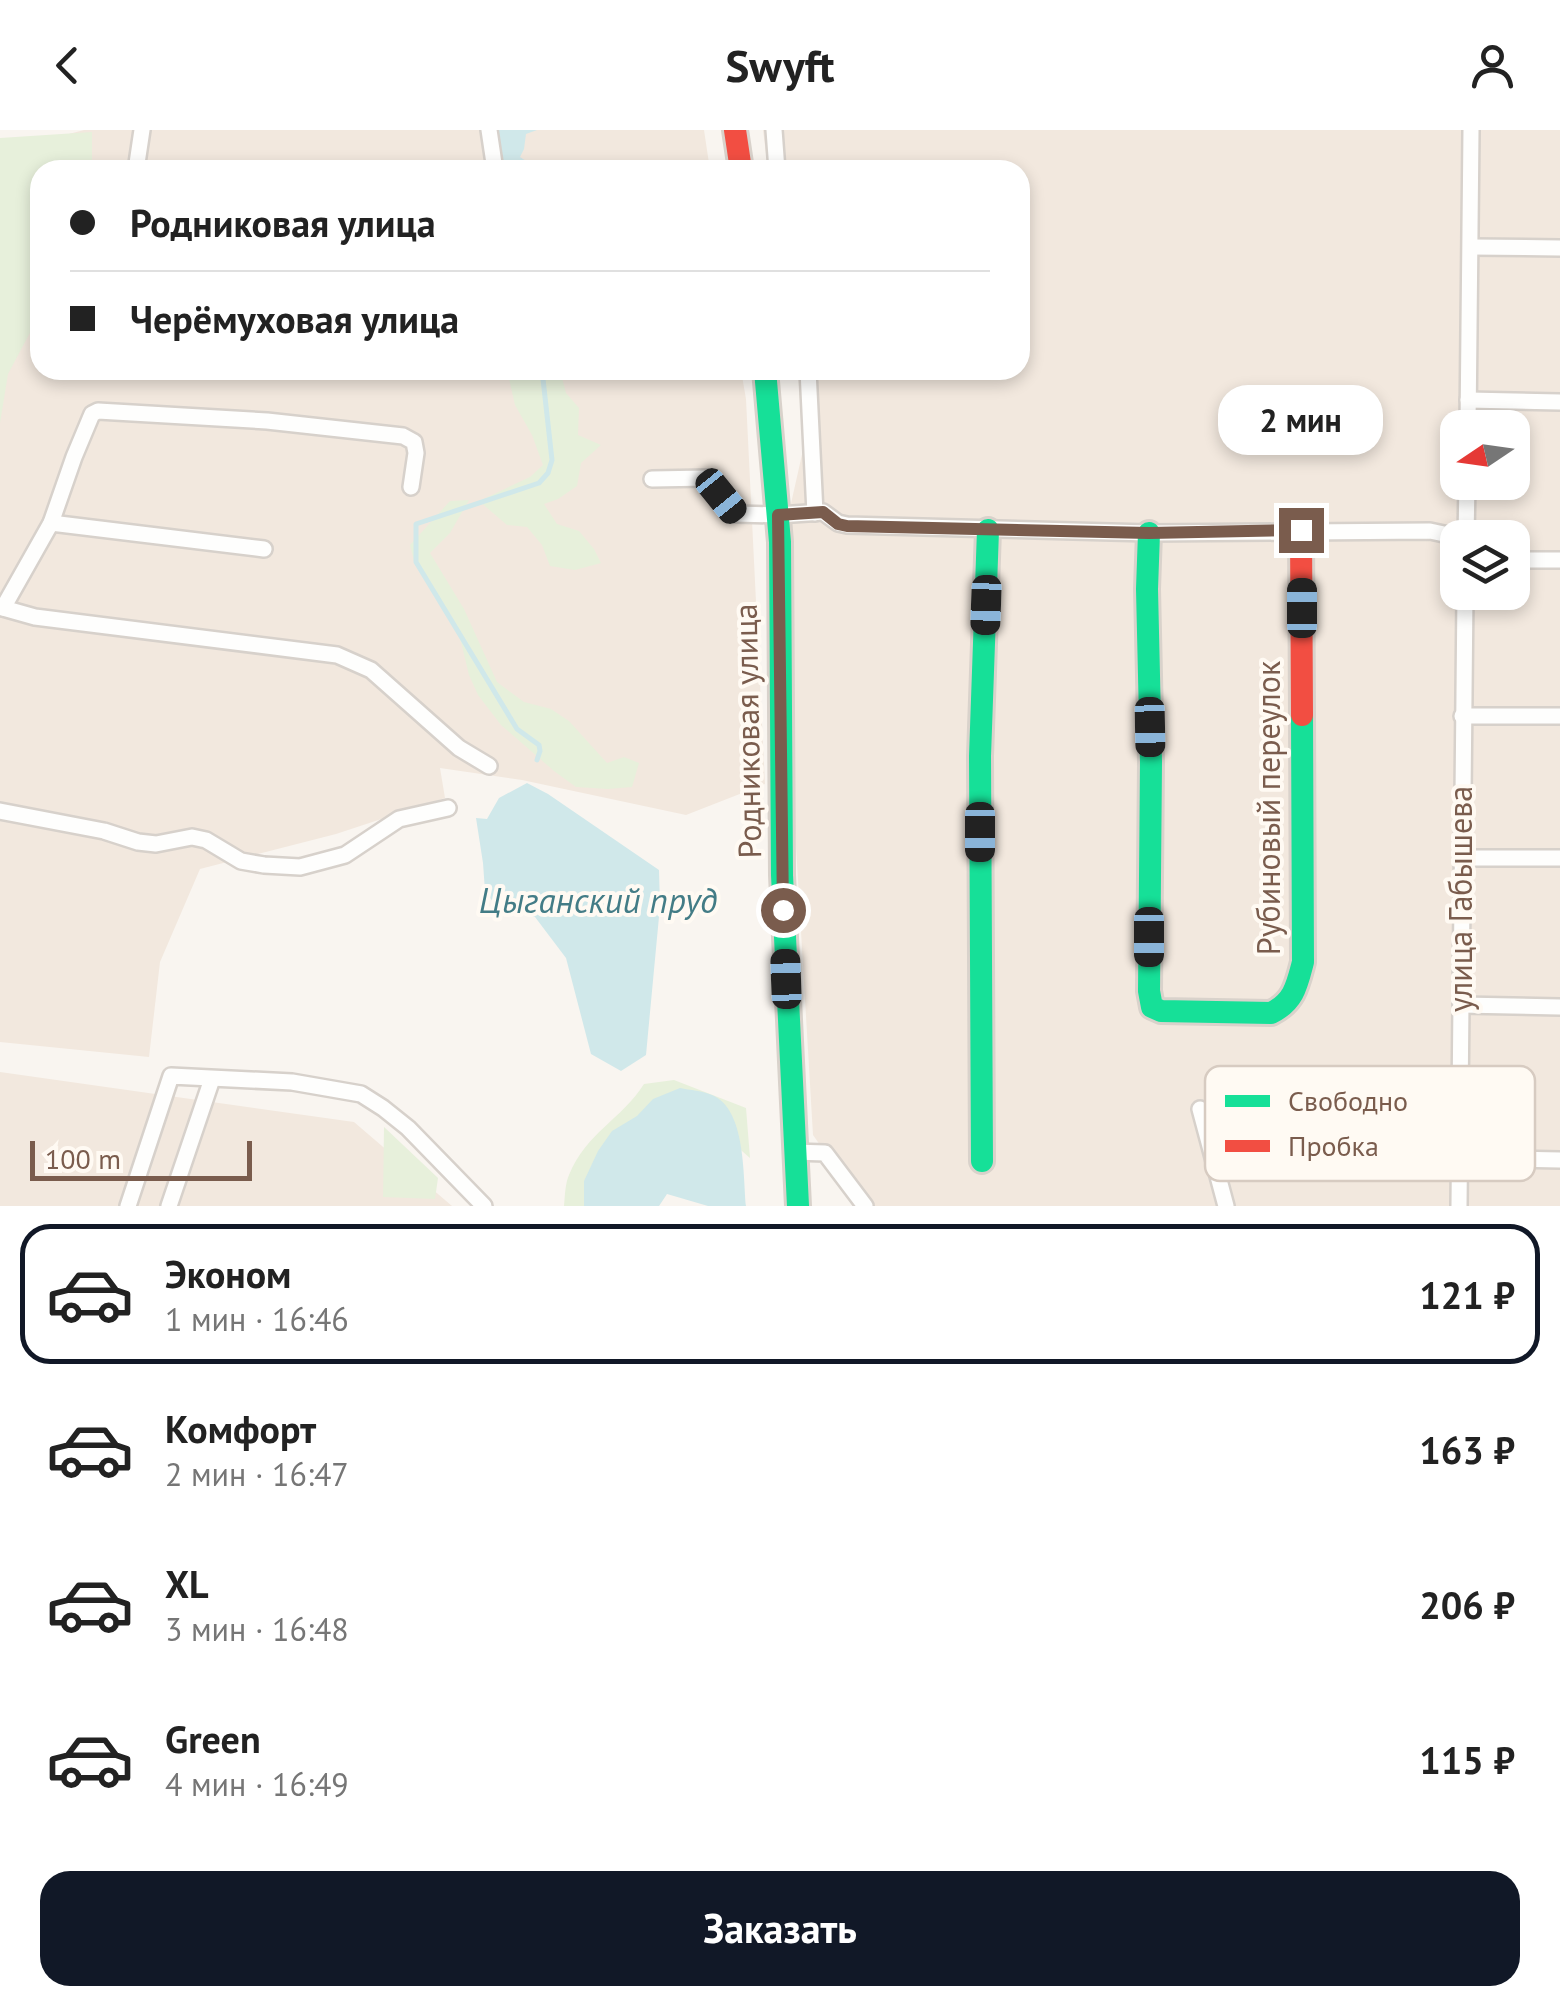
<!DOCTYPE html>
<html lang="ru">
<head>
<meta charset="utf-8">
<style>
	:root { --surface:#fff; --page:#f6f6f6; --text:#222; --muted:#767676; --line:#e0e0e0; --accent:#111827 }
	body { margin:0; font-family:"PT Sans",sans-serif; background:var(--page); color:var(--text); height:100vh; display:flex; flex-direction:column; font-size:38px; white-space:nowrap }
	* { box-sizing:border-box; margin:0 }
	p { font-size:32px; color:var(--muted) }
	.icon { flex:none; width:55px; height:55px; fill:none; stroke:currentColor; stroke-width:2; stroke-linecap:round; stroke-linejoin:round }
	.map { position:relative; height:1076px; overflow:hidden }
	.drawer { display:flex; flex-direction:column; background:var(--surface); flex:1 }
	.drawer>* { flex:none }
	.guide { position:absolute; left:30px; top:30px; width:1000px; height:220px; border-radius:30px; box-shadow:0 5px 15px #0003; display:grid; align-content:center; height:220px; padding:0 40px; background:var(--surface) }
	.needle { width:65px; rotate:257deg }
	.tools { position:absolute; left:1440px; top:280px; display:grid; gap:20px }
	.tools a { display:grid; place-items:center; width:90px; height:90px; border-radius:20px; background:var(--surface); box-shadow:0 5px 15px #0003; font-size:50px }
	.scale { position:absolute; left:30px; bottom:25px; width:222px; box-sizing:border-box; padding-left:10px; border:5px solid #7a5c4d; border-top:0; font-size:28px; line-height:35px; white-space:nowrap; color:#7a5c4d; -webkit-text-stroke:8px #fffaf3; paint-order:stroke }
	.end { position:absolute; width:45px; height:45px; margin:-22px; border:12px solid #7a5c4d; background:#fff; box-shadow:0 0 0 5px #fff }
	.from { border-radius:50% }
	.bubble { position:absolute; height:70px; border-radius:30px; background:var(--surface); box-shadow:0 5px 15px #0003; font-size:32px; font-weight:800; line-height:70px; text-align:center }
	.car { position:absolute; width:30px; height:60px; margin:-30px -15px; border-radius:12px; box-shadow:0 0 8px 2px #0007; background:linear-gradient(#222 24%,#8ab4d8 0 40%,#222 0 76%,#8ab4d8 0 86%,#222 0) }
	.guide b { display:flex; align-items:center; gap:35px; height:95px; font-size:38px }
	.guide b+b { border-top:2px solid var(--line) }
	.guide i { width:25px; height:25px; background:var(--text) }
	ul { padding:18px 0 0; list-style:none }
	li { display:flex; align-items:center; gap:30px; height:140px; margin:0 20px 15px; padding:0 20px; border:5px solid transparent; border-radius:30px }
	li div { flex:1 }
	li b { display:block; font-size:38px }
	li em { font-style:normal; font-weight:800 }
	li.selected { border-color:var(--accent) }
	li>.icon { width:90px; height:90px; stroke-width:1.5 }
	.action { display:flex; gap:20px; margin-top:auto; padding:20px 40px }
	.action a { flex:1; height:115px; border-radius:30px; background:var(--accent); color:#fff; font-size:40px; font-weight:800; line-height:115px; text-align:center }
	header { display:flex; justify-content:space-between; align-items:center; height:130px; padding:0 40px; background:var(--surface); font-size:45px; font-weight:800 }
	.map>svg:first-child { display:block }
	.residential { fill:#f2e8de; fill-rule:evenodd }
	.green { fill:#e7f0db }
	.water { fill:#d0e8ea }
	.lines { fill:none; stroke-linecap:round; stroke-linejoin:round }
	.stream { stroke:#d0e8ea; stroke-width:5 }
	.street-casing { stroke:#d7d1cb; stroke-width:20 }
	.fast-casing { stroke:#d9d2cb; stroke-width:28 }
	.jam-casing { stroke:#d9d2cb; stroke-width:28 }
	.street { stroke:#fefefd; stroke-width:15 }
	.fast { stroke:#16e098; stroke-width:22 }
	.jam { stroke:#f24e42; stroke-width:22 }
	.route { stroke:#7a5c4d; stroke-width:12 }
	.labels { text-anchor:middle; stroke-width:8; stroke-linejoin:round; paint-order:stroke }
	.street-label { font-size:32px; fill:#7a5c4d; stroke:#fffaf3 }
	.water-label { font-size:35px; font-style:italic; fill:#437c86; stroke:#fffaf3 }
	.key { fill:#fffaf3; stroke:#d7cbc1; stroke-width:2.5 }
	.key-label { font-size:28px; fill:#7a5c4d }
</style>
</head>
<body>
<header><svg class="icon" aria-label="back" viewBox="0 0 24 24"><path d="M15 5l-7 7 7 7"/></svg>Swyft<svg class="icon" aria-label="person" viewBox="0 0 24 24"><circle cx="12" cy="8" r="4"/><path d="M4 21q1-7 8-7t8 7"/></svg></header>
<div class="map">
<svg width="1560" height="1076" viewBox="0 0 1560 1076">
	<rect width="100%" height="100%" fill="#f9f5f0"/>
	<g class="residential">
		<path d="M84,0H704L710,40H40V240H741L746,269L765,654L686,685L522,650L440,638L445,668L336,704L200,739L160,832L149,927L0,912V22Z"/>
		<path d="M763,0H1560V1076H863L813,1005L779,427L803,320L798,240H1020V40H768ZM1458,298H1512V352H1458ZM1458,408H1512V462H1458Z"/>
		<path d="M0,942L354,992L452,1076H0Z"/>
	</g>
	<g class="green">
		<path d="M92,2V40H40V184L8,244L0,293V8Z"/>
		<path d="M507,240H560L566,263L579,278L578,305L601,315L581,333L577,356L558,369L544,374L557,394L579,401L594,419L601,433L575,440L550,436L542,415L527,397L507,395L479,371L530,347L543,335L532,305L515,275Z"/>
		<path d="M469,370L450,403L430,423L464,479L497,552L524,572L551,579L569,591L607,633L624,627L639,633L632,657L608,659L576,657L554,641L501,595L478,565L469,545L461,512L451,485L437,470L429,449L415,435L410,415L450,371Z"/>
		<path d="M674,950L746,978L750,1028L718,1000L601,1076H564C565,1066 565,1054 569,1045C586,1003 622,989 644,954Z"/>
		<path d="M384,997L438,1048L435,1069L383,1067Z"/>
	</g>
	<g class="water">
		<path d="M495,0H537L526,4L524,19L520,27L526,31V40H504L499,32Z"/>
		<path d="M527,653L548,664L659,740L660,776L646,925L621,941L591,924L566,828L535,787L494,773L485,761L483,733L476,688L487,689L499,668Z"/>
		<path d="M680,958C690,960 703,961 712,965C746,979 743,1045 746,1076H708L667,1064L659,1076H584V1051L598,1021L612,1001L637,986L653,969Z"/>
	</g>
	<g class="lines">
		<path class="stream" d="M537,630L540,621L539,615L517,599L416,432V394L539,353L548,343L552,330L542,240"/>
		<defs>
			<g id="street">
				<path d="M489,0L495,40"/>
				<path d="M774,0L777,40"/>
				<path d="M136,40L142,0"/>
				<path d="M1471,117L1560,118"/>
				<path d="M808,240L815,383"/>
				<path d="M1468,270L1560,272"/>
				<path d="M1468,298L1471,0"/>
				<path d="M652,349L707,348L736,384L778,385L823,382L838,393L847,395L1149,403L1430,401L1444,404L1458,415"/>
				<path d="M51,393L264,419"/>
				<path d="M1466,408L1467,352"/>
				<path d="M1512,430H1560"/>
				<path d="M0,477L3,478L51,393L74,327L92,284L98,281L267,291L403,306L414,312L416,323L411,357"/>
				<path d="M3,478L35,487L337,525L371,540L459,618L489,636"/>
				<path d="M1462,586H1560"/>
				<path d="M0,681L104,701L138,712L156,714L192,707L206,710L241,731L264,735L300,737L345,725L399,689L448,678"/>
				<path d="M1461,728H1560"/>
				<path d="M1461,875L1560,877"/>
				<path d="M1200,979L1226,1076"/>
				<path d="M794,1022L825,1023L865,1076"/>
				<path d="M1459,1028L1560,1030"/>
				<path d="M128,1076L171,946L292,952L361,964L383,978L408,998L484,1076"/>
				<path d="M169,1076L212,949"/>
				<path d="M1459,1076L1465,462"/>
			</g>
			<g id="fast">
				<path d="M765,240L780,412L782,745L798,1076"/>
				<path d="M1149,403L1147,459L1151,632L1149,861L1152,877L1161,881L1271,883C1294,872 1297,855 1303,832L1302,585"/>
				<path d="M982,1031L980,626L988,400"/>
			</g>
			<g id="jam">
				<path d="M735,0L741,40"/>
				<path d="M1301,400L1302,585"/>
			</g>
		</defs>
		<use href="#street" class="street-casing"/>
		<use href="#fast" class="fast-casing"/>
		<use href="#jam" class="jam-casing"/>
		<use href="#street" class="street"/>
		<use href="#fast" class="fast"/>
		<use href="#jam" class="jam"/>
	</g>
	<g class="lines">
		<path class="route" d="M783,780L778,385L823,382L838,394L847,396L1149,403L1301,400"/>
	</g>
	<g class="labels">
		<g class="street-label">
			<text transform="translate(748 601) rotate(-91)" y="11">Родниковая улица</text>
			<text transform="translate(1269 678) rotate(-90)" y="11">Рубиновый переулок</text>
			<text transform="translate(1461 769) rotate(-90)" y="11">улица Габышева</text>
		</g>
		<g class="water-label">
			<text x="598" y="783">Цыганский пруд</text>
		</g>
	</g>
	<rect x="1205" y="936" width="330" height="115" rx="15" class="key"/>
	<rect x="1225" y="965" width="45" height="12" fill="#16e098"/>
	<rect x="1225" y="1010" width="45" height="12" fill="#f24e42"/>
	<g class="key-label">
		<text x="1288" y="981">Свободно</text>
		<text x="1288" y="1026">Пробка</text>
	</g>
</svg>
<div class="tools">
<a><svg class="needle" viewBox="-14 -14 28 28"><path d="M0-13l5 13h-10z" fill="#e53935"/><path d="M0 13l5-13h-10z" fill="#767676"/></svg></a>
<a><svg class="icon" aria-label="layers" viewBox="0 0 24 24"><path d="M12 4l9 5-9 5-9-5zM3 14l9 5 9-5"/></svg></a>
</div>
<div class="scale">100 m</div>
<i class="end from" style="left:783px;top:780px"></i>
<i class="end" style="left:1301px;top:400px"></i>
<div class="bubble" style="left:1218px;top:255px;width:165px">2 мин</div>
<i class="car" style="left:721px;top:366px;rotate:141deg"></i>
<i class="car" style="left:986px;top:475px;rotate:182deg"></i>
<i class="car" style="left:1302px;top:478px;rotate:0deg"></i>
<i class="car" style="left:1150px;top:597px;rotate:179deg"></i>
<i class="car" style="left:980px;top:702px;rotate:180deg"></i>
<i class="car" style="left:1149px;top:807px;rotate:180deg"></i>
<i class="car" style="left:786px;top:849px;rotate:358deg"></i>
<div class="guide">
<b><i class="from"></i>Родниковая улица</b>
<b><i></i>Черёмуховая улица</b>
</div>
</div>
<section class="drawer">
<ul>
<li class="selected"><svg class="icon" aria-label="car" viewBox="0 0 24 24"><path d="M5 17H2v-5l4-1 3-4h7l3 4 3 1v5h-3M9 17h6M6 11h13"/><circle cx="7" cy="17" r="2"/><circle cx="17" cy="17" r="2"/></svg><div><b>Эконом</b><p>1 мин · 16:46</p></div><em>121 ₽</em></li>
<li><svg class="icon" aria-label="car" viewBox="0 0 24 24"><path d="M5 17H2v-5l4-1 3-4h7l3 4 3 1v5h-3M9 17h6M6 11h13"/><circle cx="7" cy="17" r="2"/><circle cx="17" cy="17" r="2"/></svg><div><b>Комфорт</b><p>2 мин · 16:47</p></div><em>163 ₽</em></li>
<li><svg class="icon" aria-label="car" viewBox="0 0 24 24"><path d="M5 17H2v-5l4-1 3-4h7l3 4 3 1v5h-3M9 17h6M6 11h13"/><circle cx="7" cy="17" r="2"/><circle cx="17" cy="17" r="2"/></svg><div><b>XL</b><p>3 мин · 16:48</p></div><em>206 ₽</em></li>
<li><svg class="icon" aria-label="car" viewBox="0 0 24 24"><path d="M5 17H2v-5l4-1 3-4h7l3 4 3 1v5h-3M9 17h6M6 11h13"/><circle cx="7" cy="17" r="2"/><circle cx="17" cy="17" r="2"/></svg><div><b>Green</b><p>4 мин · 16:49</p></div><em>115 ₽</em></li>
</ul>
<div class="action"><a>Заказать</a></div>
</section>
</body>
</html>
